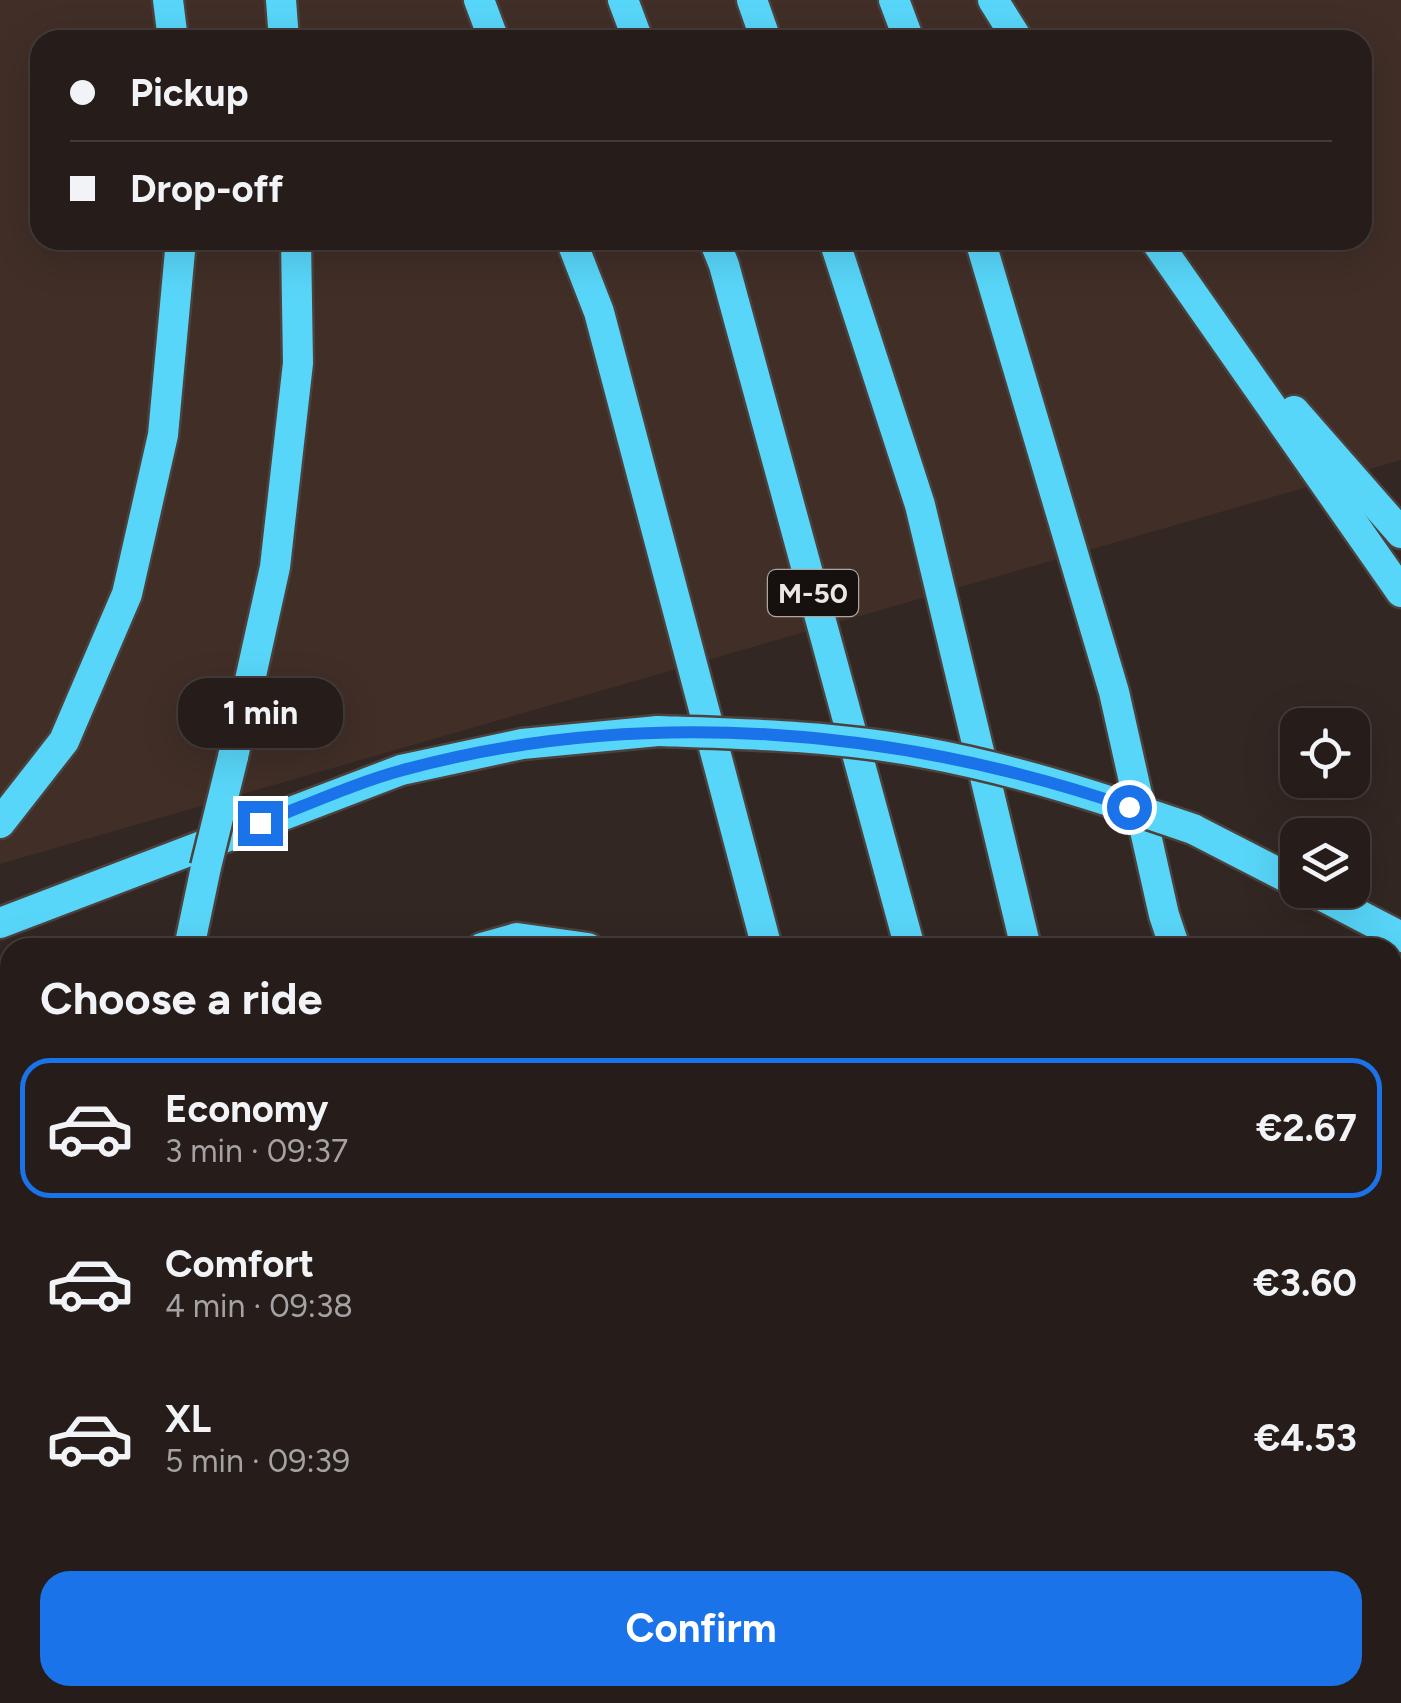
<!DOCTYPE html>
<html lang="en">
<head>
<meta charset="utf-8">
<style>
	:root { --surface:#261d1a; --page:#322a27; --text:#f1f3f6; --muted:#a4a2a2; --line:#423b39; --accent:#1a73e8 }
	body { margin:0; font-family:Figtree,sans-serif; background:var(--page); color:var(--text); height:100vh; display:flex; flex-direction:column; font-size:38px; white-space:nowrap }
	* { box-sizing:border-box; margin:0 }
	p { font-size:32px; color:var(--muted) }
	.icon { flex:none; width:55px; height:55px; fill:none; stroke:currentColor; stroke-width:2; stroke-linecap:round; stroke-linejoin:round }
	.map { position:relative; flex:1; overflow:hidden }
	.drawer { position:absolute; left:0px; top:938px; width:1402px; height:768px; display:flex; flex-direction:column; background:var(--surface); border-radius:30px 30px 0 0; box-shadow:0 10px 40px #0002,0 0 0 2px var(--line) }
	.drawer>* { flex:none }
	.banner { position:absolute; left:30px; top:30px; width:1342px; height:220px; border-radius:30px; box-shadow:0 10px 40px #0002,0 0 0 2px var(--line); display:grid; align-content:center; height:220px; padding:0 40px; background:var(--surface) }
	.buttons { position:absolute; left:1280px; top:708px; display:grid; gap:20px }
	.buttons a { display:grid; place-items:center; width:90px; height:90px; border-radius:20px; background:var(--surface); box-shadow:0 10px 40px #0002,0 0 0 2px var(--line); font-size:50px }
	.end { position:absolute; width:45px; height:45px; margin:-22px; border:12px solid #1a73e8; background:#fff; box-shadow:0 0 0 5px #fff }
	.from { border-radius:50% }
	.bubble { position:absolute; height:70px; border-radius:30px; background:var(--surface); box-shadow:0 10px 40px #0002,0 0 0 2px var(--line); font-size:32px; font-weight:700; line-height:70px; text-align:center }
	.banner b { display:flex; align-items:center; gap:35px; height:95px; font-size:38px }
	.banner b+b { border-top:2px solid var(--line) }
	.banner i { width:25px; height:25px; background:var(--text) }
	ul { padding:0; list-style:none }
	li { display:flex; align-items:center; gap:30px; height:140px; margin:0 20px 15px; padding:0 20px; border:5px solid transparent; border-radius:30px }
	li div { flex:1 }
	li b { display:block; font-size:38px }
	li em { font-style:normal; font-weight:700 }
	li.active { border-color:var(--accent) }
	li>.icon { width:90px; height:90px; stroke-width:1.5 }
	h2 { padding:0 40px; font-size:45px; line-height:120px }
	.primary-button { display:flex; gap:20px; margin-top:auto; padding:20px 40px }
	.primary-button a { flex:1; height:115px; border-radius:30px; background:var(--accent); color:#fff; font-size:40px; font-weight:700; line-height:115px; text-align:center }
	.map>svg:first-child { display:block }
	.built { fill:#402e27; fill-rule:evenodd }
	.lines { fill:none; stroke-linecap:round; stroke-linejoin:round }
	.highway-casing { stroke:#4c423d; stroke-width:35 }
	.highway { stroke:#58d6f9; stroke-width:30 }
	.highway-bridge-casing { stroke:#4c423d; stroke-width:35; stroke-linecap:butt }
	.highway-bridge { stroke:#58d6f9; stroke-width:30 }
	.route { stroke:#1a73e8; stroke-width:12 }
	.labels { text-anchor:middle; stroke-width:10; stroke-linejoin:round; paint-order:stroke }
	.shield { fill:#16110f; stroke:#aca6a3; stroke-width:2.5 }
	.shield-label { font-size:28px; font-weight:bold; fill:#ede6e3 }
</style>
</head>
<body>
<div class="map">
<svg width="1401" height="1703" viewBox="0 0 1401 1703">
	<rect width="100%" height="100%" fill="#322722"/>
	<path class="built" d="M0,0H1401V460L0,864ZM40,40H1362V240H40Z"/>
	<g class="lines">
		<defs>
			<g id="highway">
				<path d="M168,0L173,40"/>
				<path d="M281,0L284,40"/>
				<path d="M479,0L494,40"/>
				<path d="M623,0L638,40"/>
				<path d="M752,0L766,40"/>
				<path d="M894,0L909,40"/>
				<path d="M993,0L1018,40"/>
				<path d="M571,240L599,312L767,948"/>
				<path d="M714,240L724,265L910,948"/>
				<path d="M834,240L920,505L1026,948"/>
				<path d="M980,240L1114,692L1164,915L1175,948"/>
				<path d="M1155,240L1401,592"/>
				<path d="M1294,411L1401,533"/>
				<path d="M233,757L275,567L298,363L296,240"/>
				<path d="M0,823L64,741L127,594L163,435L181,240"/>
				<path d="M1193,829L1298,883"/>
				<path d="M1311,890L1401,937"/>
				<path d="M0,923L401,770L522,744L658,731"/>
				<path d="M189,948L206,867"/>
				<path d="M482,948L517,938L588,948"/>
				<path d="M1392,1341L1401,1352"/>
				<path d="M0,1429L10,1432"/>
				<path d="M0,1535L10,1538"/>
				<path d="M0,1602L10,1605"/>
				<path d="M0,1689L10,1693"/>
				<path d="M35,1695L61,1703"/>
				<path d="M166,1695L169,1703"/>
				<path d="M294,1695L319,1703"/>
				<path d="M508,1695L534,1703"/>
				<path d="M766,1695L790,1703"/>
				<path d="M903,1695L905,1703"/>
				<path d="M1073,1695L1074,1703"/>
				<path d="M1190,1695L1191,1703"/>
			</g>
		</defs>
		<use href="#highway" class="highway-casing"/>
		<use href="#highway" class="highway"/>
		<defs>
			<g id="highway-bridge">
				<path d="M658,731C747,734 838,736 926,753C1018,770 1105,799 1193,829"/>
				<path d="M206,867L233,757"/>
			</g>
		</defs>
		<use href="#highway-bridge" class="highway-bridge-casing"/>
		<use href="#highway-bridge" class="highway-bridge"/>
	</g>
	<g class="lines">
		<path class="route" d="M260,823C307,805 355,783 403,770C641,705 898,728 1129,807"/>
	</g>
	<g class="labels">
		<rect class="shield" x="768" y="570" width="90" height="46" rx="8"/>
		<g class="shield-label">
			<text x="813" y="603">M-50</text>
		</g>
	</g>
</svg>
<div class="buttons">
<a><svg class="icon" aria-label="locate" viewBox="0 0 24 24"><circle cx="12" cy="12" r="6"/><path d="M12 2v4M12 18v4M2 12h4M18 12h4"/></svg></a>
<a><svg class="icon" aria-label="layers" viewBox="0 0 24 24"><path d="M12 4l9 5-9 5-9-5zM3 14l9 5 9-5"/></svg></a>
</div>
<i class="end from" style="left:1129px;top:807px"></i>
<i class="end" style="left:260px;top:823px"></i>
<div class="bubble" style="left:178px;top:678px;width:165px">1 min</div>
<div class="banner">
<b><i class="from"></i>Pickup</b>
<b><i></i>Drop-off</b>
</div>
<section class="drawer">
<h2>Choose a ride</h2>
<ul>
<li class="active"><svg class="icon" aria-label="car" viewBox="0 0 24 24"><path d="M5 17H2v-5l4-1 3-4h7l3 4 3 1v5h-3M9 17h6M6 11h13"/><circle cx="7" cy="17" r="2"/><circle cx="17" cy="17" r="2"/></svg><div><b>Economy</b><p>3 min · 09:37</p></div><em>€2.67</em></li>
<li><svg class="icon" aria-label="car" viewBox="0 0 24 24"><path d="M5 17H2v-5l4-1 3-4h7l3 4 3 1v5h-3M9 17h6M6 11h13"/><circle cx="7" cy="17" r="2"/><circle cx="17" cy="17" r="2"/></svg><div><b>Comfort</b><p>4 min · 09:38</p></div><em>€3.60</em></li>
<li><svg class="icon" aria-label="car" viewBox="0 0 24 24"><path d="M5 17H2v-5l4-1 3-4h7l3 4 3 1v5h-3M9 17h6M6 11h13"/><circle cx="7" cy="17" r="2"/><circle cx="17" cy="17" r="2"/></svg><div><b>XL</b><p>5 min · 09:39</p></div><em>€4.53</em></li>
</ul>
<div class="primary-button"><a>Confirm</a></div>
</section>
</div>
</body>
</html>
